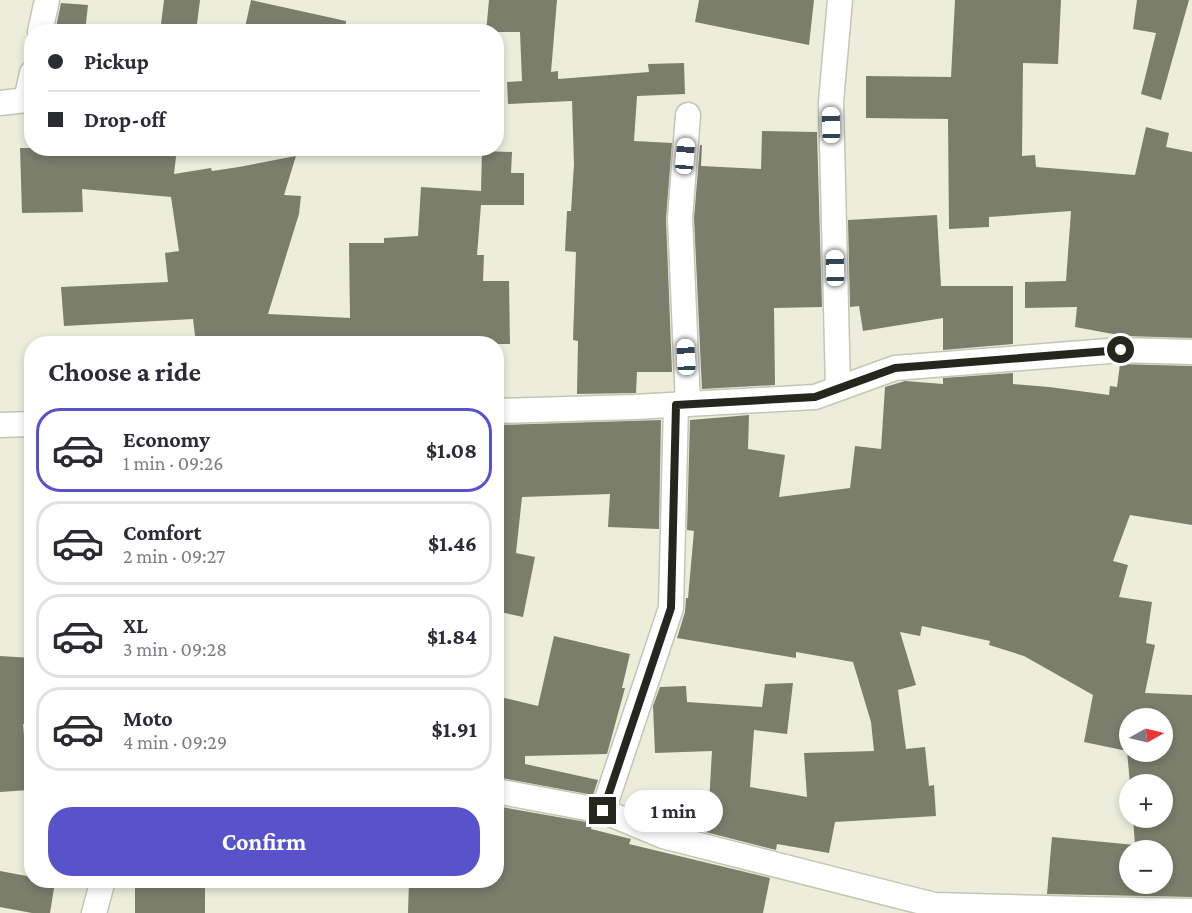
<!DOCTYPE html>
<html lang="en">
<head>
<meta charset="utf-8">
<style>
	:root { --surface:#fff; --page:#f2f2f3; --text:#2b2b33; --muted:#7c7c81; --line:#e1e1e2; --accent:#5853ca }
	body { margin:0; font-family:"Crimson Pro",serif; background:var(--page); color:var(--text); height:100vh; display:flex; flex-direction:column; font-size:22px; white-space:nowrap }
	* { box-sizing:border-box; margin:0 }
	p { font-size:20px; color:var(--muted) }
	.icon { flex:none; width:33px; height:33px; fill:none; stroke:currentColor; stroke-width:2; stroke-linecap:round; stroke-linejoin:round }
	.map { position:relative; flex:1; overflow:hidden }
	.drawer { position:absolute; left:24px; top:336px; width:480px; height:552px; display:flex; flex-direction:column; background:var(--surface); border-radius:24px; box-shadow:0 3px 9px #0003 }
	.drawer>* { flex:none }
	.banner { position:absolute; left:24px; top:24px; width:480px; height:132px; border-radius:24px; box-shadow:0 3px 9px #0003; display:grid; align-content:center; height:132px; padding:0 24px; background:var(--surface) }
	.needle { width:39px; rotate:82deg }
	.fabs { position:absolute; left:1119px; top:708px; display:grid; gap:12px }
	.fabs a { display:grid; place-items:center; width:54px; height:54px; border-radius:50%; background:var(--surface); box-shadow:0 3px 9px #0003; font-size:30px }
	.end { position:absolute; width:27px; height:27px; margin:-14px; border:8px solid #25261e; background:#fff; box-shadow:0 0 0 3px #fff }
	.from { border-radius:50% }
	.bubble { position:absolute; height:42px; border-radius:21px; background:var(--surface); box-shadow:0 3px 9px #0003; font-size:20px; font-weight:700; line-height:42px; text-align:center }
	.car { position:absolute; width:18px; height:36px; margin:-18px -9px; border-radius:8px; box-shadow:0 0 4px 2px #0007; background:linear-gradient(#fff 24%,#345 0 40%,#fff 0 76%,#345 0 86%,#fff 0) }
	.banner b { display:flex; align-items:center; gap:21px; height:57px; font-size:22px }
	.banner b+b { border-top:2px solid var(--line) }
	.banner i { width:15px; height:15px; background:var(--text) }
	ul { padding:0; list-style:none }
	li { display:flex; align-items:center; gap:18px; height:84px; margin:0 12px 9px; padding:0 12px; border:3px solid var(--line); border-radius:24px }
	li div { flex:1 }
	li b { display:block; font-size:22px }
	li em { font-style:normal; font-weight:700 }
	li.on { border-color:var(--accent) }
	li>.icon { width:54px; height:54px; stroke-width:1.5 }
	h2 { padding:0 24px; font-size:27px; line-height:72px }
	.button { display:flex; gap:12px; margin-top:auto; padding:12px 24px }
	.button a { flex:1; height:69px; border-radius:24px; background:var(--accent); color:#fff; font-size:24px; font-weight:700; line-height:69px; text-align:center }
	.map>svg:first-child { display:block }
	.building { fill:#7c7e6c; fill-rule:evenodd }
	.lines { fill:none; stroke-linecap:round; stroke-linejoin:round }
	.street-casing { stroke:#c4c6b3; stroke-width:27 }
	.street { stroke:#fff; stroke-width:24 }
	.route { stroke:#25261e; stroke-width:8 }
</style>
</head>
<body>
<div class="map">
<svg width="1192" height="913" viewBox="0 0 1192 913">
	<rect width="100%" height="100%" fill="#eceedb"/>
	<g class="building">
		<path d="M164,0H200L196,32H160Z"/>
		<path d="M251,0L346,21L345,32H244Z"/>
		<path d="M489,0H557L551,72L558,71V79L649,72L648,64L684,63L685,94L637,96L634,141L672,143L666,219L672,372H637L636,393L577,394L578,341L573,340L576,252L565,251L567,211H571L574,164L572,101L508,104L507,82L522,81L520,32H486Z"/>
		<path d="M699,0H814L809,45L695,22Z"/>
		<path d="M955,0H1061L1058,64L1023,63L1022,156L1035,155L1036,167L1135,175L1146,127L1169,133L1166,147L1192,152V338L1124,336L1075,327L1077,307L1025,308V282L1066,281L1071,211L989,217V227L949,229L948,119L866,118V76L951,77Z"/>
		<path d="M1137,0H1189L1161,100L1141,94L1156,33L1133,29Z"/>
		<path d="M61,3L88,5L85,32H55Z"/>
		<path d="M762,131L817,132L822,307L774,308L775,385L702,389L694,218L700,145H702L701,166L761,169Z"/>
		<path d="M20,148H177L174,174L211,168L212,171L239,167L296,156L284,195L301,196L299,214L268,314L350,318L349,243H384V238L418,236L421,187L481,191L482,151L512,152L511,173H524V205H481L477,255H484L483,281H509L510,344H196L193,319L64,326L61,287L168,282L165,253L179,251L171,197L82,189L83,212L22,213Z"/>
		<path d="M937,215L941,286H1013V344L943,350V318L863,331L859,306L850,307L848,220Z"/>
		<path d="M1120,364L1192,366V525L1130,515L1113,561L1128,565L1119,597L1152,602L1146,643L1155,645L1145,693L1192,695V897L1047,894L1052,837L1135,845L1133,818H1162V784H1130L1127,751L1084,742L1093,695L1024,656L989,645L990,641L922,626L920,636L900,632L916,685L898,690L906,749L925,747L929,786L934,785L936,816L835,822L829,853L777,844L776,850L682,826L688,799L709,803L712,751L655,753L653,706L660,687L686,686L687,702L762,707L765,684L793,683L787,734L754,730L750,787L807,797L804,753L874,751L871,722L853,662L796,652V658L677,638L685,612L686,598H688L694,531L687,530L690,420L749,415L748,449L785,455L779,497L850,488L855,446L881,449L885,387L905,381L943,384V378L1013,373V384L1049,387L1109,395L1110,386L1117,387ZM1130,718H1162V752H1130ZM1130,850H1162V884H1130Z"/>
		<path d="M661,420L659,529L608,527L610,494L522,497L516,553L535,557L523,617L496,611V425Z"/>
		<path d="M554,636L630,654L622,688H625L607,754L525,756V764L598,780L593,795L496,777V696L538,706Z"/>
		<path d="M0,656L32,658V725L23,724L29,790L0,792Z"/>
		<path d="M496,806L592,823L591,829L631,839L629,844L770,878L763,913H408L409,880H496Z"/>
		<path d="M0,871L32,877V880L55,882L50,913H32L0,907Z"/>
		<rect x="135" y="880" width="70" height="33"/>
	</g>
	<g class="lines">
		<defs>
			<g id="street">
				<path d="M40,32L47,0"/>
				<path d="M0,103L26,100L32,73"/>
				<path d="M688,115L680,218L688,404"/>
				<path d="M838,388L831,102L840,0"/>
				<path d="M676,405L671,608L603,811L663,836L934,905L1080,909"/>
				<path d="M496,411L634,407L815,397L895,368L1121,350L1192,352"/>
				<path d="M0,425L32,424"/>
				<path d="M496,791L603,811"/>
				<path d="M94,913L103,880"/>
				<path d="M1079,913L1080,909L1192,911"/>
			</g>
		</defs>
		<use href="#street" class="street-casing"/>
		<use href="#street" class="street"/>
	</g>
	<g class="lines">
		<path class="route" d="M603,811L671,608L676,405L815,397L895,368L1121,350"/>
	</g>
</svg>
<div class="fabs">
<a><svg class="needle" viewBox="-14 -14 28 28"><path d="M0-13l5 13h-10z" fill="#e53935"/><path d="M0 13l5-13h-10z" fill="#7c7c81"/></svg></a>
<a>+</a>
<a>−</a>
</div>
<i class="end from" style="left:1121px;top:350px"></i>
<i class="end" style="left:603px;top:811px"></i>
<div class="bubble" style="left:624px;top:790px;width:99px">1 min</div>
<i class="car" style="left:831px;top:125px;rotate:359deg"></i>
<i class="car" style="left:685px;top:156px;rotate:5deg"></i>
<i class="car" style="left:835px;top:268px;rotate:359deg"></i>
<i class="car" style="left:686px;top:357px;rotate:357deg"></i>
<div class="banner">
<b><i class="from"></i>Pickup</b>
<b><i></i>Drop-off</b>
</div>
<section class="drawer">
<h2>Choose a ride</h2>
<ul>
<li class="on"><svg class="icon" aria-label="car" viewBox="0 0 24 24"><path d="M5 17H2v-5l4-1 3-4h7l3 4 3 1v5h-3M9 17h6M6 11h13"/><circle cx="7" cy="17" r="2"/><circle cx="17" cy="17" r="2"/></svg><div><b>Economy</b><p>1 min · 09:26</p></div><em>$1.08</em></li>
<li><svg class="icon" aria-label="car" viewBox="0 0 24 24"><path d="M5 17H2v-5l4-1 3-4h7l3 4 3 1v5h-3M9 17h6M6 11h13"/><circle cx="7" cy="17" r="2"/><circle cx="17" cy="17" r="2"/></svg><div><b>Comfort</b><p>2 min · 09:27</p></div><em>$1.46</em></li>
<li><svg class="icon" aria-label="car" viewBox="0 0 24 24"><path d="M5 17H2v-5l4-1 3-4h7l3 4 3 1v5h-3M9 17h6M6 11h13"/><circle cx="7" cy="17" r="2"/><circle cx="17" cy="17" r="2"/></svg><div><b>XL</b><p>3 min · 09:28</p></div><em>$1.84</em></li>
<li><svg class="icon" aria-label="car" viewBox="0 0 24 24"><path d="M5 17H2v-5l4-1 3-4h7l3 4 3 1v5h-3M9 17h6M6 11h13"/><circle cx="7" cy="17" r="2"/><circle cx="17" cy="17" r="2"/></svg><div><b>Moto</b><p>4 min · 09:29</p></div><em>$1.91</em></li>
</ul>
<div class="button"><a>Confirm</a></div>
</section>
</div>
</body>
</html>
